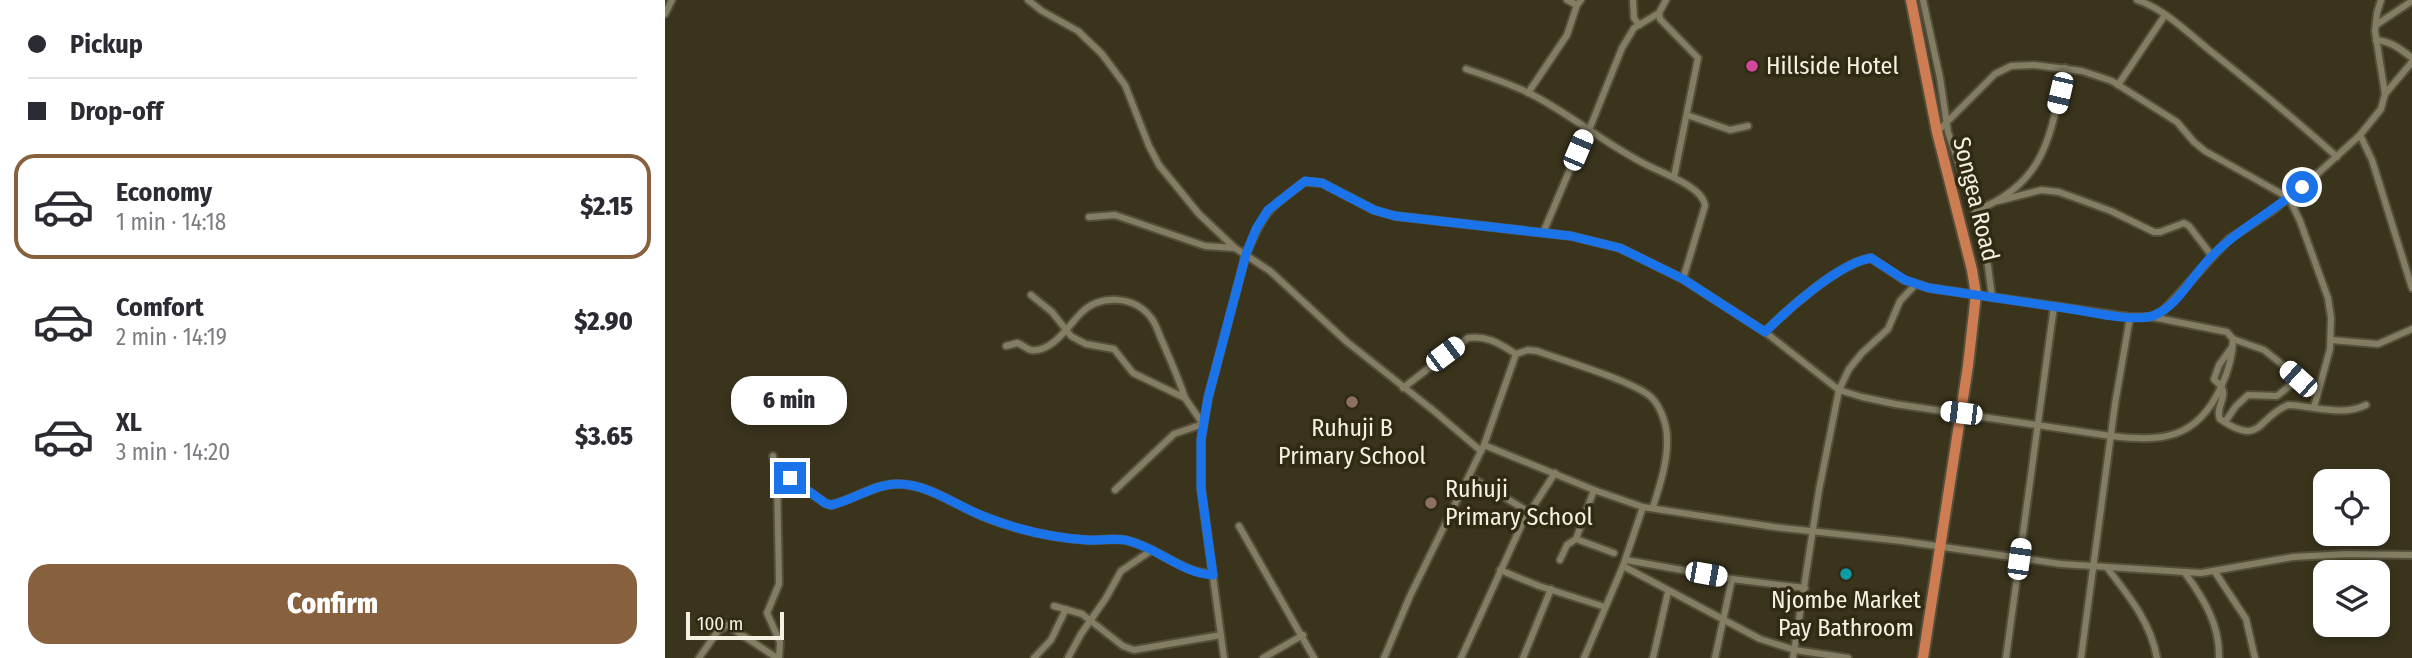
<!DOCTYPE html>
<html lang="en">
<head>
<meta charset="utf-8">
<style>
	:root { --surface:#fff; --page:#f7f7f7; --text:#2b2b33; --muted:#7c7c81; --line:#e1e1e2; --accent:#87603d }
	body { margin:0; font-family:"Fira Sans Condensed",sans-serif; background:var(--page); color:var(--text); height:100vh; display:flex; flex-direction:column; font-size:26px; white-space:nowrap }
	* { box-sizing:border-box; margin:0 }
	p { font-size:23px; color:var(--muted) }
	.icon { flex:none; width:38px; height:38px; fill:none; stroke:currentColor; stroke-width:2; stroke-linecap:round; stroke-linejoin:round }
	.map { position:relative; flex:1; overflow:hidden }
	.sheet { display:flex; flex-direction:column; background:var(--surface); width:665px }
	.sheet>* { flex:none }
	.banner { display:grid; align-content:center; height:154px; padding:0 28px; background:var(--surface) }
	.fabs { position:absolute; left:1648px; top:469px; display:grid; gap:14px }
	.fabs a { display:grid; place-items:center; width:77px; height:77px; border-radius:14px; background:var(--surface); box-shadow:0 4px 10px #0003; font-size:35px }
	.scale { position:absolute; left:21px; bottom:18px; width:98px; box-sizing:border-box; padding-left:7px; border:4px solid #f4f1e2; border-top:0; font-size:19px; line-height:24px; white-space:nowrap; color:#f4f1e2; -webkit-text-stroke:5px #302a13; paint-order:stroke }
	.end { position:absolute; width:32px; height:32px; margin:-16px; border:9px solid #1a73e8; background:#fff; box-shadow:0 0 0 4px #fff }
	.from { border-radius:50% }
	.bubble { position:absolute; height:49px; border-radius:21px; background:var(--surface); box-shadow:0 4px 10px #0003; font-size:23px; font-weight:800; line-height:49px; text-align:center }
	.car { position:absolute; width:21px; height:42px; margin:-21px -10px; border-radius:9px; box-shadow:0 0 5px 2px #0007; background:linear-gradient(#fff 24%,#345 0 40%,#fff 0 76%,#345 0 86%,#fff 0) }
	.banner b { display:flex; align-items:center; gap:24px; height:66px; font-size:26px }
	.banner b+b { border-top:2px solid var(--line) }
	.banner i { width:18px; height:18px; background:var(--text) }
	ul { padding:0; list-style:none }
	li { display:flex; align-items:center; gap:21px; height:105px; margin:0 14px 10px; padding:0 14px; border:4px solid transparent; border-radius:21px }
	li div { flex:1 }
	li b { display:block; font-size:26px }
	li em { font-style:normal; font-weight:800 }
	li.current { border-color:var(--accent) }
	li>.icon { width:63px; height:63px; stroke-width:1.5 }
	.cta { display:flex; gap:14px; margin-top:auto; padding:14px 28px }
	.cta a { flex:1; height:80px; border-radius:21px; background:var(--accent); color:#fff; font-size:28px; font-weight:800; line-height:80px; text-align:center }
	main { display:flex; flex:1; min-height:0 }
	.map>svg:first-child { display:block }
	.lines { fill:none; stroke-linecap:round; stroke-linejoin:round }
	.minor-casing { stroke:#544f3a; stroke-width:10 }
	.trunk-casing { stroke:#544f3a; stroke-width:14 }
	.minor { stroke:#837d63; stroke-width:6 }
	.trunk { stroke:#ce7d52; stroke-width:10 }
	.route { stroke:#1a73e8; stroke-width:9 }
	.hotel-dot { fill:#d1479c; stroke:#302a13; stroke-width:2.5 }
	.education-dot { fill:#8d6e63; stroke:#302a13; stroke-width:2.5 }
	.culture-dot { fill:#0f9aa8; stroke:#302a13; stroke-width:2.5 }
	.labels { text-anchor:middle; stroke-width:7; stroke-linejoin:round; paint-order:stroke }
	.poi-label { font-size:24px; fill:#f4f1e2; stroke:#302a13; text-anchor:start }
	.street-label { font-size:24px; fill:#f4f1e2; stroke:#302a13 }
</style>
</head>
<body>
<main>
<section class="sheet">
<div class="banner">
<b><i class="from"></i>Pickup</b>
<b><i></i>Drop-off</b>
</div>
<ul>
<li class="current"><svg class="icon" aria-label="car" viewBox="0 0 24 24"><path d="M5 17H2v-5l4-1 3-4h7l3 4 3 1v5h-3M9 17h6M6 11h13"/><circle cx="7" cy="17" r="2"/><circle cx="17" cy="17" r="2"/></svg><div><b>Economy</b><p>1 min · 14:18</p></div><em>$2.15</em></li>
<li><svg class="icon" aria-label="car" viewBox="0 0 24 24"><path d="M5 17H2v-5l4-1 3-4h7l3 4 3 1v5h-3M9 17h6M6 11h13"/><circle cx="7" cy="17" r="2"/><circle cx="17" cy="17" r="2"/></svg><div><b>Comfort</b><p>2 min · 14:19</p></div><em>$2.90</em></li>
<li><svg class="icon" aria-label="car" viewBox="0 0 24 24"><path d="M5 17H2v-5l4-1 3-4h7l3 4 3 1v5h-3M9 17h6M6 11h13"/><circle cx="7" cy="17" r="2"/><circle cx="17" cy="17" r="2"/></svg><div><b>XL</b><p>3 min · 14:20</p></div><em>$3.65</em></li>
</ul>
<div class="cta"><a>Confirm</a></div>
</section>
<div class="map">
<svg width="1747" height="658" viewBox="0 0 1747 658">
	<rect width="100%" height="100%" fill="#3a341d"/>
	<g class="lines">
		<defs>
			<g id="minor">
				<path d="M363,0L377,11L413,31L437,54L460,85L484,146L494,165L534,214L570,248L605,271L682,342L769,411L816,451"/>
				<path d="M902,0L912,5"/>
				<path d="M968,0L969,18L974,25"/>
				<path d="M1001,0L994,13L995,19L1033,58L1009,177"/>
				<path d="M1258,0L1275,78L1283,132L1310,211L1323,266L1327,297"/>
				<path d="M1472,0C1499,9 1521,31 1543,49C1587,84 1630,119 1672,157"/>
				<path d="M0,14L7,0"/>
				<path d="M1711,25L1747,1"/>
				<path d="M1711,40C1725,41 1736,49 1747,58"/>
				<path d="M801,69C822,76 842,83 862,92C905,113 942,146 986,167C1000,174 1039,188 1040,206L1018,279"/>
				<path d="M1453,85L1500,15"/>
				<path d="M863,93L902,35L912,5L916,0"/>
				<path d="M1720,94L1747,62"/>
				<path d="M1022,115L1065,130L1083,126"/>
				<path d="M924,130L957,48L969,28L994,13"/>
				<path d="M1272,132L1330,74L1346,66L1369,65L1417,71L1447,81L1512,122L1529,142L1540,151L1624,198L1635,221L1663,298L1666,318L1665,349L1649,407"/>
				<path d="M1695,135L1707,160L1747,288"/>
				<path d="M1333,201L1376,190L1394,192L1446,211L1489,232H1495L1519,223L1524,226L1547,256"/>
				<path d="M1310,211C1382,183 1385,135 1400,68"/>
				<path d="M424,217L450,215L540,246L570,248"/>
				<path d="M878,233L922,129"/>
				<path d="M366,295L387,312L406,336L413,340L421,344L449,349L468,373L520,398L538,424L509,434L450,490"/>
				<path d="M1100,332C1123,309 1174,263 1206,258L1239,280L1264,288L1465,317H1487L1498,311L1564,239L1607,211L1650,176L1695,135L1716,109L1720,94L1710,31L1712,13L1716,0"/>
				<path d="M1568,339L1599,350L1652,392"/>
				<path d="M1666,340L1713,344L1747,329"/>
				<path d="M341,346L352,343C357,344 361,349 366,350C387,353 404,325 416,313C435,294 470,295 487,319C492,326 494,335 498,343C506,362 514,379 520,398"/>
				<path d="M1567,347L1554,365L1549,379C1551,382 1555,384 1557,388C1562,398 1550,408 1555,419C1597,448 1592,417 1623,405C1650,406 1676,417 1701,405"/>
				<path d="M738,388L803,338C822,335 835,344 851,354"/>
				<path d="M1560,422L1571,406L1583,395L1612,396L1633,379"/>
				<path d="M819,445L929,490L978,507L1109,527L1237,541L1396,564L1536,573L1628,557L1681,554L1747,555"/>
				<path d="M108,456L112,476L114,584L102,613L115,642L114,658"/>
				<path d="M112,476L125,478L160,503L166,505C188,500 209,484 233,484C263,484 290,505 317,516C350,529 387,538 422,540C436,541 450,537 464,541C495,549 516,573 548,574"/>
				<path d="M804,476L864,512"/>
				<path d="M574,526L649,658"/>
				<path d="M911,539L949,553"/>
				<path d="M895,560L902,545L911,539L929,490"/>
				<path d="M961,560L1067,579L1140,588"/>
				<path d="M958,566L1095,639L1130,650L1183,658"/>
				<path d="M1443,569C1464,596 1486,623 1492,658"/>
				<path d="M835,570L874,586L940,607"/>
				<path d="M1550,572L1581,619L1590,658"/>
				<path d="M1520,573C1539,599 1555,625 1554,658"/>
				<path d="M389,606L417,614L458,646L469,650L556,635"/>
				<path d="M34,658L53,631L62,625L112,658"/>
				<path d="M369,658L386,640L401,609"/>
				<path d="M403,658L416,634L441,598L456,571L487,550"/>
				<path d="M559,658L536,488V440L543,398L581,254C598,213 604,207 640,182L657,183L709,210L730,216L906,236L955,248L1018,279L1100,332L1174,390L1197,397L1230,404L1446,436C1498,442 1532,439 1556,387C1563,372 1568,356 1568,339L1562,332L1487,317"/>
				<path d="M598,658L638,635"/>
				<path d="M719,658L745,596L819,445L851,354L863,350L872,351C896,360 972,382 987,398C996,407 1002,426 1002,438C1003,461 995,485 988,507"/>
				<path d="M796,658L857,524L890,473"/>
				<path d="M858,658L886,589"/>
				<path d="M919,658L958,566L978,507"/>
				<path d="M988,658L1003,592"/>
				<path d="M1050,658L1067,579"/>
				<path d="M1128,658L1154,490L1174,390L1184,369L1197,353L1223,329L1235,301L1250,285"/>
				<path d="M1341,658L1389,306"/>
				<path d="M1416,658L1450,404L1465,317"/>
			</g>
			<path id="trunk" d="M1246,0L1272,132L1307,270L1311,294L1303,366L1258,658"/>
		</defs>
		<use href="#minor" class="minor-casing"/>
		<use href="#trunk" class="trunk-casing"/>
		<use href="#minor" class="minor"/>
		<use href="#trunk" class="trunk"/>
	</g>
	<g class="lines">
		<path class="route" d="M125,478L160,503L166,505C189,500 209,484 233,484C263,484 290,505 318,516C350,529 387,538 422,540C436,541 450,537 464,541C495,549 516,573 548,575L536,488V440L543,398L581,254L591,229L603,210L640,181L657,183L709,210L730,216L906,236L955,248L1018,279L1100,332C1123,309 1174,263 1206,258L1240,280L1264,288C1311,295 1358,302 1406,309C1427,312 1470,323 1490,315C1511,306 1523,283 1538,266C1565,233 1605,214 1637,187"/>
	</g>
	<circle class="hotel-dot" cx="1087" cy="66" r="7"/>
	<g class="education-dot">
		<circle cx="687" cy="402" r="7"/>
		<circle cx="766" cy="503" r="7"/>
	</g>
	<circle class="culture-dot" cx="1181" cy="574" r="7"/>
	<g class="labels">
		<g class="poi-label">
			<text x="1101" y="74">Hillside Hotel</text>
			<text x="687" y="436" text-anchor="middle">Ruhuji B<tspan x="687" dy="28">Primary School</tspan></text>
			<text x="780" y="497">Ruhuji<tspan x="780" dy="28">Primary School</tspan></text>
			<text x="1181" y="608" text-anchor="middle">Njombe Market<tspan x="1181" dy="28">Pay Bathroom</tspan></text>
		</g>
		<g class="street-label">
			<text transform="translate(1311 199) rotate(76)" y="8">Songea Road</text>
		</g>
	</g>
</svg>
<div class="fabs">
<a><svg class="icon" aria-label="locate" viewBox="0 0 24 24"><circle cx="12" cy="12" r="6"/><path d="M12 2v4M12 18v4M2 12h4M18 12h4"/></svg></a>
<a><svg class="icon" aria-label="layers" viewBox="0 0 24 24"><path d="M12 4l9 5-9 5-9-5zM3 14l9 5 9-5"/></svg></a>
</div>
<div class="scale">100 m</div>
<i class="end from" style="left:1637px;top:187px"></i>
<i class="end" style="left:125px;top:478px"></i>
<div class="bubble" style="left:66px;top:376px;width:116px">6 min</div>
<i class="car" style="left:1395px;top:93px;rotate:193deg"></i>
<i class="car" style="left:913px;top:150px;rotate:23deg"></i>
<i class="car" style="left:780px;top:354px;rotate:53deg"></i>
<i class="car" style="left:1633px;top:379px;rotate:312deg"></i>
<i class="car" style="left:1296px;top:413px;rotate:277deg"></i>
<i class="car" style="left:1354px;top:559px;rotate:8deg"></i>
<i class="car" style="left:1041px;top:574px;rotate:100deg"></i>
</div>
</main>
</body>
</html>
